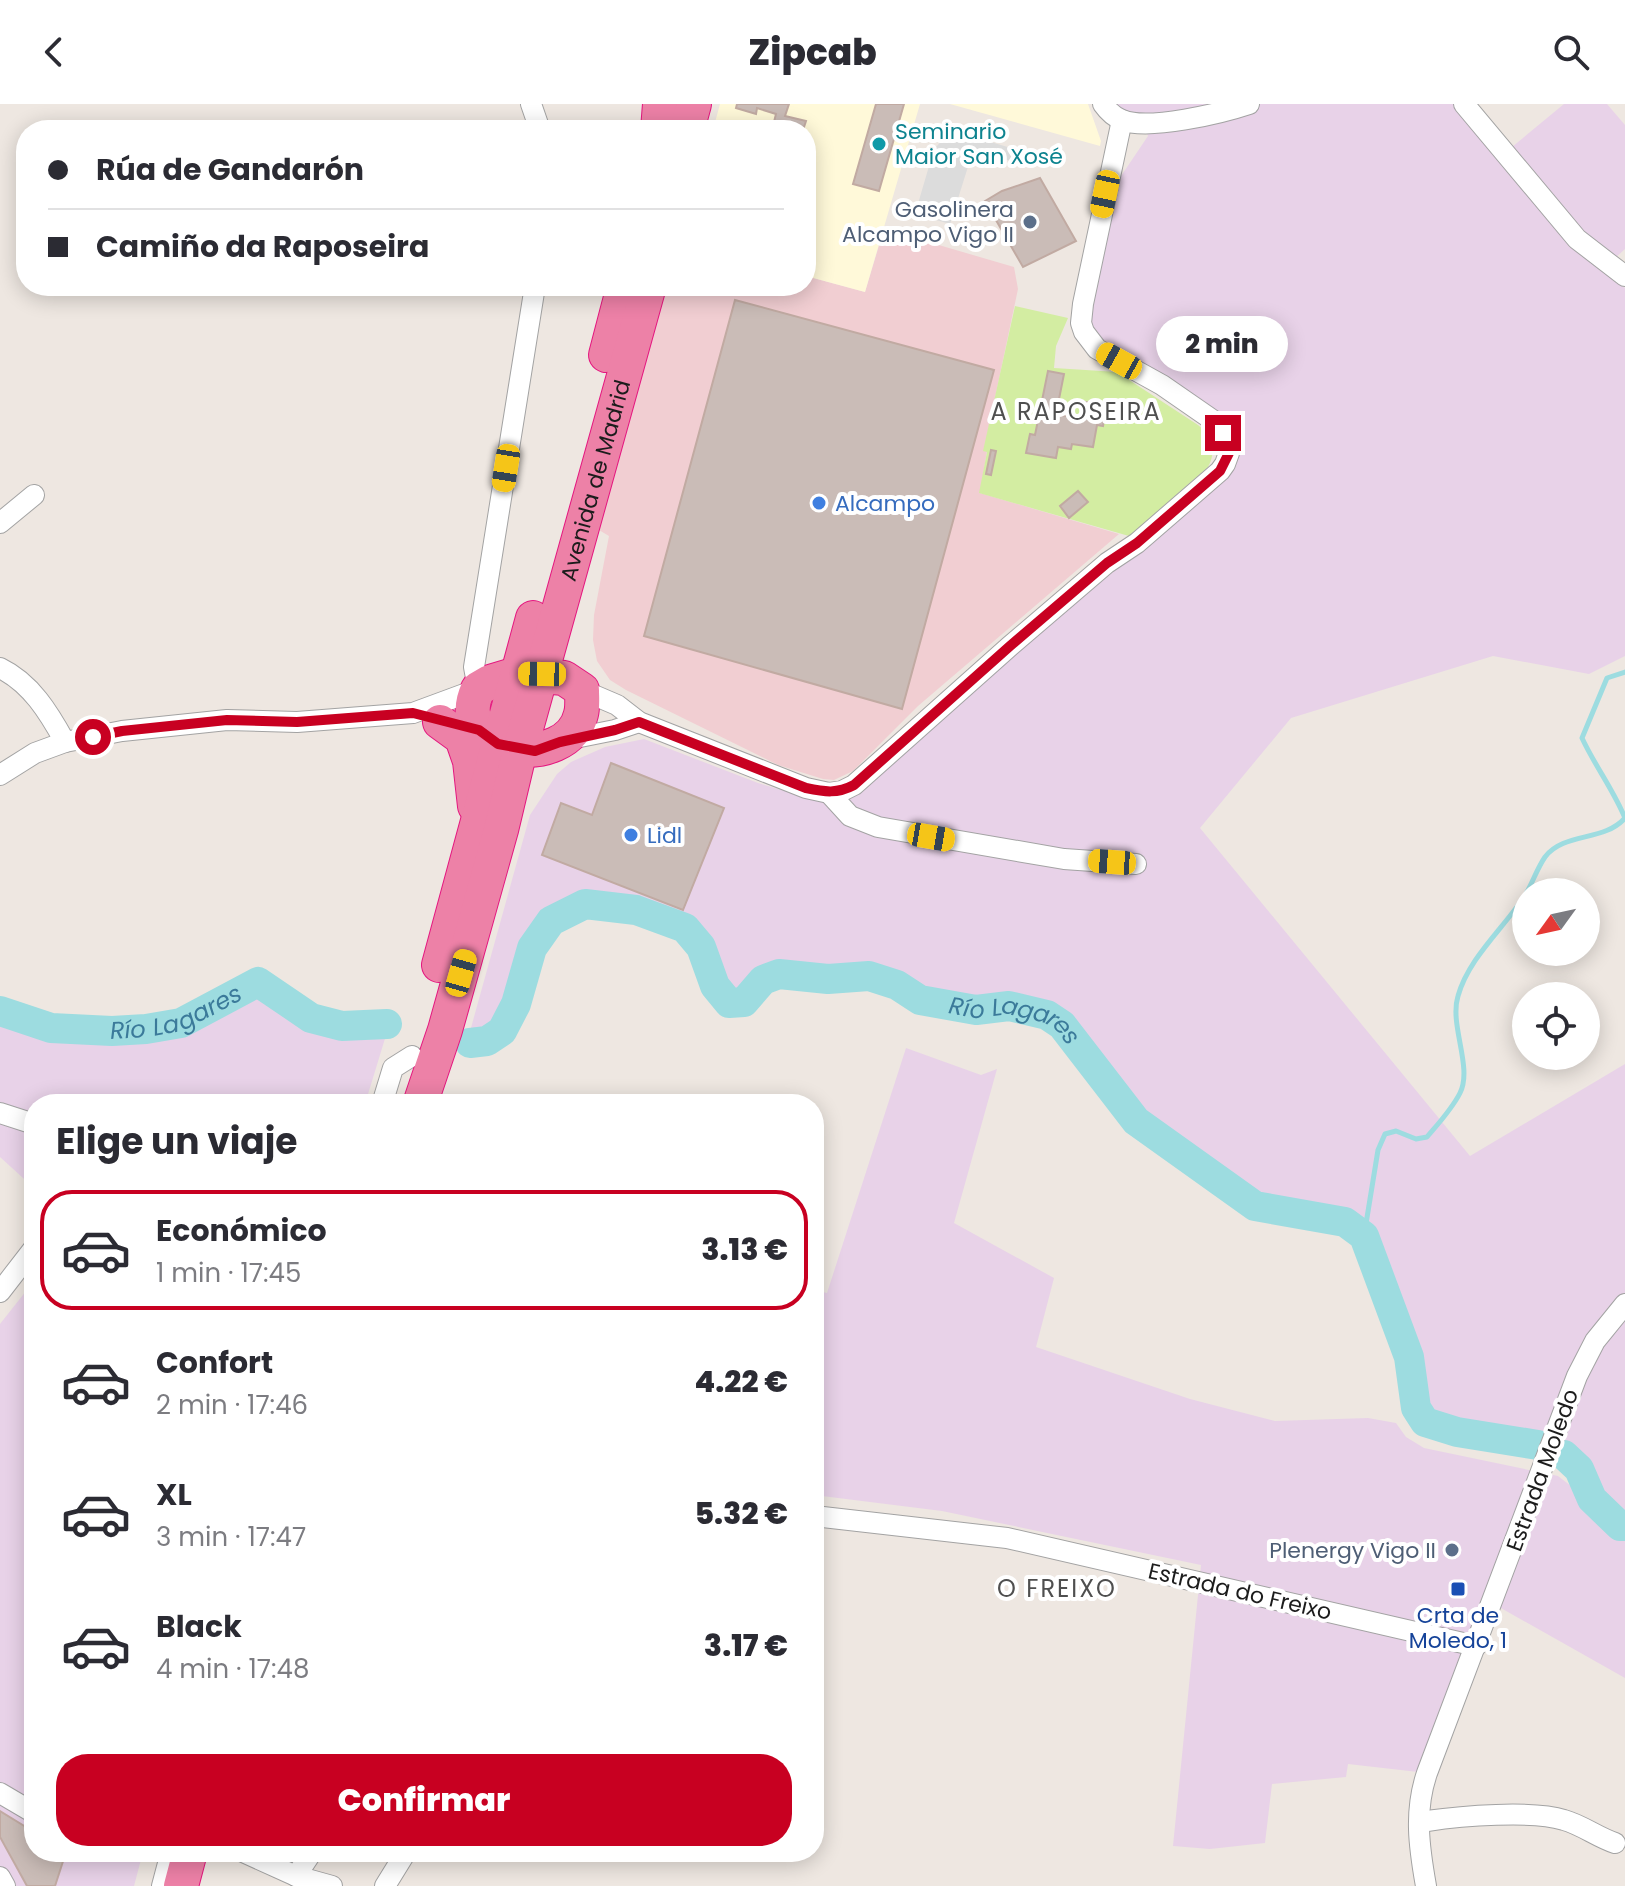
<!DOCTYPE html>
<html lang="es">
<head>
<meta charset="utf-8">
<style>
	:root { --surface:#fff; --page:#f7f7f7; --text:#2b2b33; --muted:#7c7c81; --line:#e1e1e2; --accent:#c80021 }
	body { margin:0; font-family:Poppins,sans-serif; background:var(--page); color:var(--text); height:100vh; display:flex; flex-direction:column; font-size:30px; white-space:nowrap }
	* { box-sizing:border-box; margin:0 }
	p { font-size:26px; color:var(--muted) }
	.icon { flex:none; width:44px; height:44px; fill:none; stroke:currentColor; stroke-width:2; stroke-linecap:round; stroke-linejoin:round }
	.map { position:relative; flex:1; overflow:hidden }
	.sheet { position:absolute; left:24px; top:990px; width:800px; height:768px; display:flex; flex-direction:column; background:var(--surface); border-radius:32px; box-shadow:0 4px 20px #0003 }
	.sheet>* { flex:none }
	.hud { position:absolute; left:16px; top:16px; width:800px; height:176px; border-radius:32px; box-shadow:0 4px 20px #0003; display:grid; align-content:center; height:176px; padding:0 32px; background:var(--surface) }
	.needle { width:52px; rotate:237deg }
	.tools { position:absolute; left:1512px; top:774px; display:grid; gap:16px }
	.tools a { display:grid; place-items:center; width:88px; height:88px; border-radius:50%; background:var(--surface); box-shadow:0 4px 20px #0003; font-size:40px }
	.end { position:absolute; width:36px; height:36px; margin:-18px; border:10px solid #c80021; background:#fff; box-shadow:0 0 0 4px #fff }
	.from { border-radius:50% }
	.bubble { position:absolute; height:56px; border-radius:28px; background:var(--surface); box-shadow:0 4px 20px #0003; font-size:26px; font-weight:800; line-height:56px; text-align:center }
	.car { position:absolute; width:24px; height:48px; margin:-24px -12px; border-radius:10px; box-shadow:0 0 6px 2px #0007; background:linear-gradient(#f5c518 24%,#345 0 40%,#f5c518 0 76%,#345 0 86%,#f5c518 0) }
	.hud b { display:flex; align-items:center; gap:28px; height:76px; font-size:30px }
	.hud b+b { border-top:2px solid var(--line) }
	.hud i { width:20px; height:20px; background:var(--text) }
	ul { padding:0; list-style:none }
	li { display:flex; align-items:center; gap:24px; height:120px; margin:0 16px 12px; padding:0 16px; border:4px solid transparent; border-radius:32px }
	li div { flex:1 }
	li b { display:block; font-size:30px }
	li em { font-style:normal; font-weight:800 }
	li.active { border-color:var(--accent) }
	li>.icon { width:72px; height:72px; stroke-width:1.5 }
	h2 { padding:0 32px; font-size:36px; line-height:96px }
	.cta { display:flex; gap:16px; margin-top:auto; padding:16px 32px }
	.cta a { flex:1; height:92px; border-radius:32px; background:var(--accent); color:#fff; font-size:32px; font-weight:800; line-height:92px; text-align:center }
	header { display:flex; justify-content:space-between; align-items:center; height:104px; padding:0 32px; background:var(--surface); font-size:36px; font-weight:800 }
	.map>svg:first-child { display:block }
	.commercial { fill:#f1ced2 }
	.industrial { fill:#e8d2e8 }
	.education { fill:#fff9d9 }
	.grass { fill:#d3eda2 }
	.parking { fill:#dcdcdc }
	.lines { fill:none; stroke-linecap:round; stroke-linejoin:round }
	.stream { stroke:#9ddce0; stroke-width:5 }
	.river { stroke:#9ddce0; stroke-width:30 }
	.building { fill:#cabcb7; stroke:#c1aaa2; stroke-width:2 }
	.street-casing { stroke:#a3a3a3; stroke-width:22 }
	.highway-casing { stroke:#e4167f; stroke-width:36 }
	.street { stroke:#fff; stroke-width:20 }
	.highway { stroke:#ed81a7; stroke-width:34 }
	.route { stroke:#c80021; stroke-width:10 }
	.culture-dot { fill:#0f9aa8; stroke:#fff; stroke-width:3 }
	.service-dot { fill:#5c6f8a; stroke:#fff; stroke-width:3 }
	.shop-dot { fill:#3f7fe0; stroke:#fff; stroke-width:3 }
	.transit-dot { fill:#1a4fb4; stroke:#fff; stroke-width:3 }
	.labels { text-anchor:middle; stroke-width:8; stroke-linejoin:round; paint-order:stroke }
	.culture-label { font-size:22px; fill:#0d838f; stroke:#fff; text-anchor:start }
	.service-label { font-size:22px; fill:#4e5e75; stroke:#fff; text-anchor:end }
	.street-label { font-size:22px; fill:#1c1c1c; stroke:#fff }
	.shop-label { font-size:22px; fill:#366cbe; stroke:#fff; text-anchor:start }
	.transit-label { font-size:22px; fill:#164399; stroke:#fff }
	.neighbourhood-label { font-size:24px; letter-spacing:2px; fill:#4f4f4f; stroke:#fff }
	.water-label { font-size:24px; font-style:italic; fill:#3b7a9a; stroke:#fff }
</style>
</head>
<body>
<header><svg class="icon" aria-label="back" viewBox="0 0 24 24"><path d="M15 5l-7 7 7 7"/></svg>Zipcab<svg class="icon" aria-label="search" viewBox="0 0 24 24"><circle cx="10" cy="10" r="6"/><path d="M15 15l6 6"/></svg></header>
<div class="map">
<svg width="1625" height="1782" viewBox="0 0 1625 1782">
	<rect width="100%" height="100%" fill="#eee7e1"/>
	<path class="commercial" d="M884,125L1014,163L1018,185L984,346L987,347L980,389L1119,430L918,602L853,667L834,676L823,675L778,661L626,586L610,576L597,557L593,536L594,511L609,432L599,426L663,182H806V172L865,188Z"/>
	<g class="industrial">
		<path d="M1115,0H1464L1506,48L1564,0H1607L1625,21V145L1602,166L1625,184V552L1589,570L1493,552L1291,614L1200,724L1470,1052L1625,960V1415L1599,1391L1585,1360L1570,1346L1539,1333L1459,1321L1429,1311L1423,1301L1416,1251L1396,1191L1370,1128L1349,1111L1257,1095L1240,1082L1141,1011L1067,915L1050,904L1009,894L976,898L923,888L900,874L870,865L828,867L777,862L759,869L740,890L732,891L722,878L707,839L689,817L638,799L584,792L546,810L525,841L509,898L496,922L485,930L469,931L530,711L557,670L571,658L605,643L644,635L758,679L825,699L971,588L1223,375L1237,351V333L1225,315L1101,238L1092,224L1089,214L1115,81L1148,32L1140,10L1120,5Z"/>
		<path d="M257,887L308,921L341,930L387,928L365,1000H34V1084L0,1053V915L49,932L112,935L147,933L184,926Z"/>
		<path d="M906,944L981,971L997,965L954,1119L1054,1174L1036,1243L1190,1295L1275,1317L1368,1314L1396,1319L1406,1333L1424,1344L1558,1372L1571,1382L1583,1402L1615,1433L1625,1434V1574L1492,1499L1427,1669L1348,1660L1346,1673L1272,1680L1265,1739L1210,1745L1173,1742L1201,1461L942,1407L814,1391V1186L827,1189Z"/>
		<path d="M34,1177V1748H143L134,1782H0V1220Z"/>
	</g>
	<g class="education">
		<path d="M720,0H920L865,188L806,172V26H713Z"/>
		<path d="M950,0H1088L1101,37L1100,42Z"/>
	</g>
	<path class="grass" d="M1015,202L1068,214L1056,242L1054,264L1117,268L1198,321C1212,332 1217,347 1208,363L1129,432L979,389L987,348L983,347Z"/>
	<path class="parking" d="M952,26L1030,50L1029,60L972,50L950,120L915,110L934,45Z"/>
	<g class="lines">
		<g class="stream">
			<path d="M1527,788C1533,777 1538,763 1545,753C1564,728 1604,738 1625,714C1613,685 1595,662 1582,634L1607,574L1625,568"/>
			<path d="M1364,1132L1378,1046L1385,1030L1396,1027L1416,1035L1427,1033C1438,1020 1452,1005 1460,989C1473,963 1449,921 1458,892C1469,853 1505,823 1526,790"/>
		</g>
		<g class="river">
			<path id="s1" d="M0,907L51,924L112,927L146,925L181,919L258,878L311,914L342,922L387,920"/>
			<path id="s2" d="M470,939L487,937L502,927L516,900L532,844L551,817L585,800L636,806L685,824L701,843L715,882L729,899L744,898L763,876L779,870L828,875L869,872L897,881L920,896L976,906L1009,902L1047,911L1062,921L1136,1017L1255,1102L1345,1118L1364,1132L1409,1253L1416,1304L1425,1318L1457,1328L1538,1341"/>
			<path d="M1564,1351L1579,1365L1592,1395L1620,1422H1625"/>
		</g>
	</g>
	<g class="building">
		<path d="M737,0H789L785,12L806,17L803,26H772L776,10L757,4L756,10L736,4Z"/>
		<path d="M876,0H904L879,87L853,80Z"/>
		<path d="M1040,74L1076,137L1023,163L985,97L1002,87Z"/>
		<path d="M735,196L994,266L902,605L644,532Z"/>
		<path d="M1048,267L1064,270L1056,310L1081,315L1085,298L1101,301L1099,310L1105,311L1103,322L1097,321L1093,343L1072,340L1071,345L1058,343L1056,354L1026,349L1030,330L1035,331Z"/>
		<path d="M991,346L996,347L991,371L986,370Z"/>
		<path d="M1078,387L1088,398L1069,414L1060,402Z"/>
		<path d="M611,659L724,704L683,806L542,751L561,699L592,711Z"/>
		<path d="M0,1707L34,1728V1748H66L55,1782H27L0,1733Z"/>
	</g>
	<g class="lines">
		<defs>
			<g id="street">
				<path d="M531,0L540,26"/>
				<path d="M1103,0C1108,7 1114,13 1122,16C1148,27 1222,9 1249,0"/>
				<path d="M1464,0L1577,135L1625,172"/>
				<path d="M0,419L34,391"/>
				<path d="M0,564C31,579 49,609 65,638"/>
				<path d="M582,586L617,601L639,618L806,684L829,689L842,687L854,681L1010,542L1107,459L1137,439L1220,367L1225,360L1229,349L1227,338L1214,317L1162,281L1097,245L1084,228L1081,219L1083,200L1122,16"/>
				<path d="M565,636L615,626L639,618"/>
				<path d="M0,671L35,649L65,638L122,627L227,616L297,618L413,609L478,585L474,563L535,182"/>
				<path d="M829,689L850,712L878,723L1064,755L1136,760"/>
				<path d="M382,1000L393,964L412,952"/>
				<path d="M0,1009L34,1020"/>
				<path d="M0,1188L34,1144"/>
				<path d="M814,1412L1007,1434L1476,1542"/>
				<path d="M0,1689L34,1709"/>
				<path d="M1427,1717C1461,1712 1532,1706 1564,1716C1582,1721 1597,1733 1615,1739"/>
				<path d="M243,1748L296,1772L332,1782"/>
				<path d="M296,1772L312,1748"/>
				<path d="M0,1773L5,1782"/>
				<path d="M162,1782L171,1748"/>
				<path d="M385,1782L406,1748"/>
				<path d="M1426,1782C1419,1743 1414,1707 1427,1669L1577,1272L1595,1237L1625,1200"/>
			</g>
			<g id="highway">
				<path d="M658,26L660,0"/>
				<path d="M687,26L694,0"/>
				<path d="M606,251L624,182"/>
				<path d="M517,570L564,574L582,586C582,593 583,603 581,610C568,669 446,651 478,585L490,578Z"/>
				<path d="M440,618L462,634L470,657L475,702"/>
				<path d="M439,861L533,514"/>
				<path id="s3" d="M420,1000L445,926L501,726L520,646L649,182"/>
				<path d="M181,1782L190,1748"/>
			</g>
		</defs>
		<use href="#street" class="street-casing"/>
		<use href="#highway" class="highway-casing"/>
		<use href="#street" class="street"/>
		<use href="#highway" class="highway"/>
	</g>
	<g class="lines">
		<path class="route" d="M93,633L122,627L227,616L297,618L413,609L479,626L498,640L535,647L560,638L615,626L639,618L806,684C825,688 837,690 854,681L1010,542L1107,459L1137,439L1220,367L1229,349L1227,338L1223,329"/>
	</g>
	<circle class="culture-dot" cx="879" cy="40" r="8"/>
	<g class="service-dot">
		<circle cx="1030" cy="118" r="8"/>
		<circle cx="1452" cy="1446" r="8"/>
	</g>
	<g class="shop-dot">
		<circle cx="819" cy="399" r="8"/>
		<circle cx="631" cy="731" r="8"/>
	</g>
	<rect class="transit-dot" x="1450" y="1477" width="16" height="16" rx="4"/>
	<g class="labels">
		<g class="culture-label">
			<text x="895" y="35">Seminario<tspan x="895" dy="25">Maior San Xosé</tspan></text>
		</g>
		<g class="service-label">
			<text x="1014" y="113">Gasolinera<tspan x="1014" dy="25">Alcampo Vigo II</tspan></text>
			<text x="1436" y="1454">Plenergy Vigo II</text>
		</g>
		<g class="street-label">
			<text dy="8" stroke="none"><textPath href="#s3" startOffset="648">Avenida de Madrid</textPath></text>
			<text transform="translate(1542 1366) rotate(-70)" y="8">Estrada Moledo</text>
			<text transform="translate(1240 1487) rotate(13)" y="8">Estrada do Freixo</text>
		</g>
		<g class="shop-label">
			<text x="835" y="407">Alcampo</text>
			<text x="647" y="739">Lidl</text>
		</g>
		<g class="transit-label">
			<text x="1458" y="1519">Crta de<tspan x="1458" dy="25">Moledo, 1</tspan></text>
		</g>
		<g class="neighbourhood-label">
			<text x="1076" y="316">A RAPOSEIRA</text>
			<text x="1057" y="1493">O FREIXO</text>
		</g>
		<g class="water-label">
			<text dy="8" stroke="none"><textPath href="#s1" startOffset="182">Río Lagares</textPath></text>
			<text dy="8" stroke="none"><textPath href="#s2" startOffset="694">Río Lagares</textPath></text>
		</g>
	</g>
</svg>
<div class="tools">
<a><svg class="needle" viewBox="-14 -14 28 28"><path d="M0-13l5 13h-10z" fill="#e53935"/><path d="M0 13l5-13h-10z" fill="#7c7c81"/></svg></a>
<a><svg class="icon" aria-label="locate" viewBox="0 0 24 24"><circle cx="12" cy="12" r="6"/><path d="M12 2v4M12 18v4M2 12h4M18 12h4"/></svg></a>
</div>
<i class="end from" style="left:93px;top:633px"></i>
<i class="end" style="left:1223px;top:329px"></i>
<div class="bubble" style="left:1156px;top:212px;width:132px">2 min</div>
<i class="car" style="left:1105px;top:90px;rotate:192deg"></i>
<i class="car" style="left:1119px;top:257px;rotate:299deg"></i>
<i class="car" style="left:506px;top:364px;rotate:189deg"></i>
<i class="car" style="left:542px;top:570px;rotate:271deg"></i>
<i class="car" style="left:931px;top:733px;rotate:100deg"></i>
<i class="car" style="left:1112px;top:758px;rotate:274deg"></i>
<i class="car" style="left:461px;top:869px;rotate:16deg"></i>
<div class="hud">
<b><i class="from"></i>Rúa de Gandarón</b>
<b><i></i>Camiño da Raposeira</b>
</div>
<section class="sheet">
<h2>Elige un viaje</h2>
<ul>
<li class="active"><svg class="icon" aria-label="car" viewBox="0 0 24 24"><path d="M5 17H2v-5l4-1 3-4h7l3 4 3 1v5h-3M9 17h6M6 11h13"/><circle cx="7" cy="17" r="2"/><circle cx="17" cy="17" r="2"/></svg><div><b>Económico</b><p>1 min · 17:45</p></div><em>3.13 €</em></li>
<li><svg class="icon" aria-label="car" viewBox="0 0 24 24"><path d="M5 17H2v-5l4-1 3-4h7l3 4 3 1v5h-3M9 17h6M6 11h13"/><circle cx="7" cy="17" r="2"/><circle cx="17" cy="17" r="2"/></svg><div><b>Confort</b><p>2 min · 17:46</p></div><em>4.22 €</em></li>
<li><svg class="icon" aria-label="car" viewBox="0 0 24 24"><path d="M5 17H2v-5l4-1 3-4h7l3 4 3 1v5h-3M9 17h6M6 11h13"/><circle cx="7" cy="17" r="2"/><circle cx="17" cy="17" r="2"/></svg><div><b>XL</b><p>3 min · 17:47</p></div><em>5.32 €</em></li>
<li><svg class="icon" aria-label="car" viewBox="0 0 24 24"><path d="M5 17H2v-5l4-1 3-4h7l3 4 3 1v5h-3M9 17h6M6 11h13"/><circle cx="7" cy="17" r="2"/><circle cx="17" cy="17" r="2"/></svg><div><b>Black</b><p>4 min · 17:48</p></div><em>3.17 €</em></li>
</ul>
<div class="cta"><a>Confirmar</a></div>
</section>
</div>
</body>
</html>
